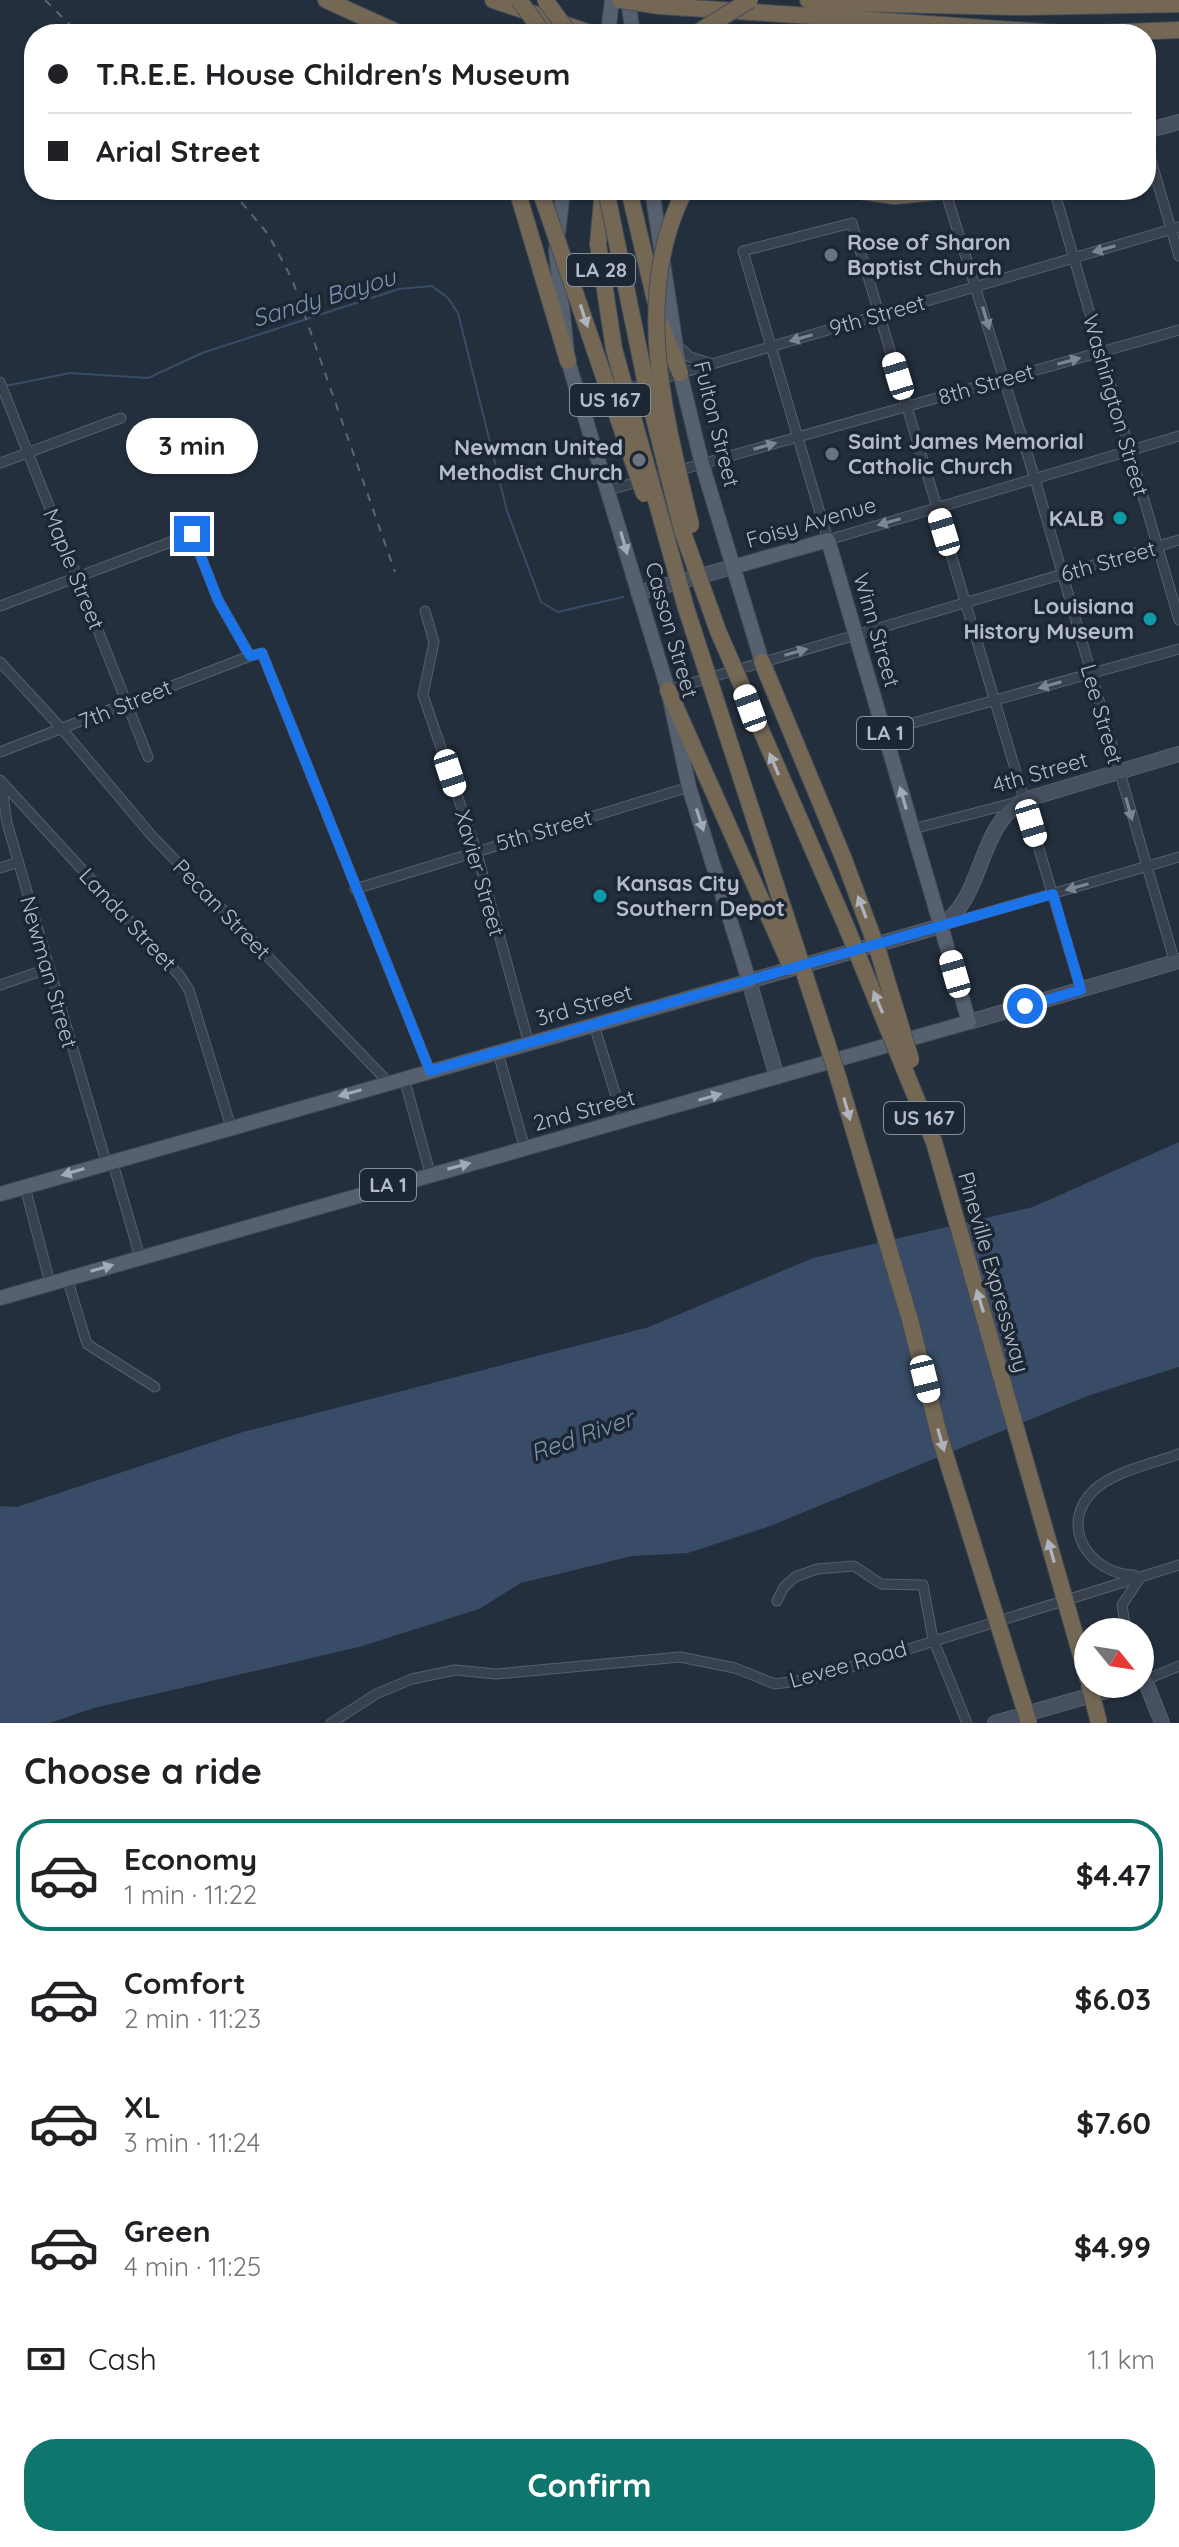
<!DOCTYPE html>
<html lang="en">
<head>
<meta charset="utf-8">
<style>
	:root { --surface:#fff; --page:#f2f2f2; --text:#202124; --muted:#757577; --line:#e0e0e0; --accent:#0f766e }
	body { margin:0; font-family:Quicksand,sans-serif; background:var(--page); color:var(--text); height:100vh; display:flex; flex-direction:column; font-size:30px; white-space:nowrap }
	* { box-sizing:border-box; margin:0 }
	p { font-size:26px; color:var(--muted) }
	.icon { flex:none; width:44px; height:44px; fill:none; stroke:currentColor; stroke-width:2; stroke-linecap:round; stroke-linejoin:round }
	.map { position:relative; height:1723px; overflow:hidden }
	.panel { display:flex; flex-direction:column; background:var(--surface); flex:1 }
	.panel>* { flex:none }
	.guide { position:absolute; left:24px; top:24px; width:1132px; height:176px; border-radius:32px; box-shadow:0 2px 6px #0004; display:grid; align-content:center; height:176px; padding:0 24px; background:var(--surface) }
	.needle { width:52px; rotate:120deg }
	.buttons { position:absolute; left:1074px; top:1618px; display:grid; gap:16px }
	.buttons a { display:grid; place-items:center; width:80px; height:80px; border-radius:50%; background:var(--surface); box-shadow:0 2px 6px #0004; font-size:40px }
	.end { position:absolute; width:36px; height:36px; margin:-18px; border:10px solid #1a73e8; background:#fff; box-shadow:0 0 0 4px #fff }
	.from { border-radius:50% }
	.bubble { position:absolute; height:56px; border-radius:28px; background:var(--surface); box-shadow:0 2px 6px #0004; font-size:26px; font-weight:700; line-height:56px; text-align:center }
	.car { position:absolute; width:24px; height:48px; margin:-24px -12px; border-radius:10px; box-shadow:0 0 6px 2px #0007; background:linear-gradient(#fff 24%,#345 0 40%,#fff 0 76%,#345 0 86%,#fff 0) }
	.guide b { display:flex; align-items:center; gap:28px; height:76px; font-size:30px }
	.guide b+b { border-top:2px solid var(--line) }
	.guide i { width:20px; height:20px; background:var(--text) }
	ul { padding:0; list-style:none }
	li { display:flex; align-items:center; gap:24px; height:112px; margin:0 16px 12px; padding:0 8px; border:4px solid transparent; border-radius:32px }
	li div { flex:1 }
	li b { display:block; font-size:30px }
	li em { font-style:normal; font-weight:700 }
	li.selected { border-color:var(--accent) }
	li>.icon { width:72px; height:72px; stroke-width:1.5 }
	h2 { padding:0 24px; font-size:36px; line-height:96px }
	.pay { display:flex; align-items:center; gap:20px; height:88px; padding:0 24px; font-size:30px }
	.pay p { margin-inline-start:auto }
	.action { display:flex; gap:16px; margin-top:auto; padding:16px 24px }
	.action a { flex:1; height:92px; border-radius:32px; background:var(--accent); color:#fff; font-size:32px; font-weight:700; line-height:92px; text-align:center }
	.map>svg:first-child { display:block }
	.water { fill:#394c67 }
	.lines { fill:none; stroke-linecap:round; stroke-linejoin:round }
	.stream { stroke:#394c67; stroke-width:2 }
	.street-casing { stroke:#565f6c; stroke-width:11 }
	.secondary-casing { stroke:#565f6c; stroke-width:16 }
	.primary-casing { stroke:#414a57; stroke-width:16 }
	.highway-casing { stroke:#434c59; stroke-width:18 }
	.street { stroke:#38414e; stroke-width:9 }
	.secondary { stroke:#465061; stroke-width:14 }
	.primary { stroke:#56606e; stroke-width:14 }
	.highway { stroke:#746855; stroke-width:16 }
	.rail { stroke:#5a6575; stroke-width:2; stroke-dasharray:8 8; stroke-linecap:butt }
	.highway-bridge-casing { stroke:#434c59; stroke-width:18; stroke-linecap:butt }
	.highway-bridge { stroke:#746855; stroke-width:16 }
	.oneway { fill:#7c8592 }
	.oneway2 { fill:#aeb4bd }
	.oneway3 { fill:#a1aab7 }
	.route { stroke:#1a73e8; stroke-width:10 }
	.worship-dot { fill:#6b7280; stroke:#1d2633; stroke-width:3 }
	.culture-dot { fill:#0f9aa8; stroke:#1d2633; stroke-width:3 }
	.labels { text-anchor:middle; stroke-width:7; stroke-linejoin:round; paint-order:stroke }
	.shield { fill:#1d2633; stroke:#878f9c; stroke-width:2 }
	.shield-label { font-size:20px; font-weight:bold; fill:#b4bcc9 }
	.poi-label { font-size:22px; font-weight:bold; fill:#b4bcc9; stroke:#1d2633; text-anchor:start }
	.street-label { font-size:22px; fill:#b4bcc9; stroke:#1d2633 }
	.water-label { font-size:24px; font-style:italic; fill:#7c92b1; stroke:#1d2633 }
</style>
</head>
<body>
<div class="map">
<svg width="1179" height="1723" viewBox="0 0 1179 1723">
	<rect width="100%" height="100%" fill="#242f3e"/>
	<path class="water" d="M1179,1142V1367L1090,1395L770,1526L688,1553L632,1556L521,1583L479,1609L359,1647L94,1708L50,1723H0V1506L17,1507L243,1432L649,1327L813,1258L1033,1207Z"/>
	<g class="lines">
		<path class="stream" d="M5,386L70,373L148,378L202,353L399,289L432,286L448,298L458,313L507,511L541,602L558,612L623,597"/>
		<defs>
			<g id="street">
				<path d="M1146,143L1179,256"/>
				<path d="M945,190L1035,479L1175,963"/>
				<path d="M1054,190L1179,620"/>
				<path d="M678,346L690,357L710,363"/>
				<path d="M0,382L148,757"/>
				<path d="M582,402L1179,227"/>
				<path d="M0,463L121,418"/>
				<path d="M609,490L1179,330"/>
				<path d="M0,606L192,534L218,600L250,656L262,653L430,1071"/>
				<path d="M425,611L434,642L423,695L476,850L529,1044"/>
				<path d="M0,662L62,729L152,836L389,1083"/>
				<path d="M668,690L1179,540"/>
				<path d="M884,731L1179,649"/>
				<path d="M0,752L250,656"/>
				<path d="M0,780L180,976L189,990L231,1127"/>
				<path d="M1,781L7,823L106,1162"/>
				<path d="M913,829L1017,802"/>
				<path d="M0,868L18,862"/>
				<path d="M355,889L689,787"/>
				<path d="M944,925L1179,857"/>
				<path d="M0,985L47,969"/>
				<path d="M1081,990C1005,734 928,478 852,223L743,251L828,540C945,506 1062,471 1179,436"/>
				<path d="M594,1025L624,1122"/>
				<path d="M498,1053L525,1149"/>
				<path d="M404,1078L430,1173"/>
				<path d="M112,1160L140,1257"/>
				<path d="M25,1187L50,1283"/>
				<path d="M67,1278L87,1344L155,1387"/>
				<path d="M1134,1575C1090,1574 1057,1526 1094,1490C1115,1471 1152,1464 1179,1454"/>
				<path d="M777,1601L784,1587L795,1577L817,1569L854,1566L881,1584L923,1585L933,1639L967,1723"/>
				<path d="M1126,1632L1122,1605L1140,1578"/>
				<path d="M1140,1668L1145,1680L1179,1666"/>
				<path d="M331,1723L376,1694L412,1679L455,1670L496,1674L680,1657L735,1668L775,1684L812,1679L1179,1565"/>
			</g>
			<g id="secondary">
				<path d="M1146,131L1179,122"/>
				<path d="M638,593L733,567"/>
				<path d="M969,1022L1179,961"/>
				<path d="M777,1077L749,981L941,926C986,894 976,828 1024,800L1179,754"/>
				<path d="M1140,1681L1145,1680L1162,1723"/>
				<path d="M995,1723L1130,1684"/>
			</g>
			<g id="primary">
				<path d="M628,0L633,34"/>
				<path d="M608,34L612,0"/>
				<path d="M652,190L680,373L702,464L762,662"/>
				<path d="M0,1194L749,981L689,787L668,690L568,361L556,251L563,190"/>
				<path d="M0,1298L969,1022L828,540L733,567"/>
			</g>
			<g id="highway">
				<path d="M326,0L401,34"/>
				<path d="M493,0L593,34"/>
				<path d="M808,0L843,3"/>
				<path d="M660,6L842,18"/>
				<path d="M1075,34L1179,30"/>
				<path d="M517,190L568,361"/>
				<path d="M603,190L598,244L614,349"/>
				<path d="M629,190L655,300"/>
				<path d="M853,190L895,196L945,191"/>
				<path d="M660,323L680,373"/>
				<path d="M762,662L843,857"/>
				<path d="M668,690L769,917"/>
			</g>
		</defs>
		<use href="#street" class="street-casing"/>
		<use href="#secondary" class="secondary-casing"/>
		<use href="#primary" class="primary-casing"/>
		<use href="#highway" class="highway-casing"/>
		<use href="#street" class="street"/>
		<use href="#secondary" class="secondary"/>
		<use href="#primary" class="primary"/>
		<use href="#highway" class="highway"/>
		<g class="rail">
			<path d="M45,0L79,34"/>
			<path d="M231,190L268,234L292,279L395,572"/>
		</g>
		<defs>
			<g id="highway-bridge">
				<path d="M519,0L544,34"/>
				<path d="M545,0L570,34"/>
				<path d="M620,0L660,6"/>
				<path d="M843,3L1023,7L1179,4"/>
				<path d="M842,18L1072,34"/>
				<path d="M695,34L750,0"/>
				<path d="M540,190L644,494"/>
				<path d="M606,190L648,394L682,530L718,631L846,926L934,1142L1088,1680"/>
				<path d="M685,190C631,295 665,417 691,525"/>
				<path d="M614,349L686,608L838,1077L910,1320L940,1438L1029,1723"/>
				<path d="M843,857L878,951L911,1060"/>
				<path d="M769,917L791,967"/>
				<path d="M1089,1684L1099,1723"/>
			</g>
		</defs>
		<use href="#highway-bridge" class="highway-bridge-casing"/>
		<use href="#highway-bridge" class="highway-bridge"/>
	</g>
	<defs><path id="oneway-solid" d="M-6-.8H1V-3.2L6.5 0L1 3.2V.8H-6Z" transform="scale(2)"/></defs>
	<g class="oneway">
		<use href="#oneway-solid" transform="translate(1104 249) rotate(164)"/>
		<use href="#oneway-solid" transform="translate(986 318) rotate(73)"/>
		<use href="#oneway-solid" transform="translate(801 338) rotate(164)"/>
		<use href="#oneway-solid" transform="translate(1069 361) rotate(-16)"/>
		<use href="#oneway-solid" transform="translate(765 446) rotate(-16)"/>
		<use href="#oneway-solid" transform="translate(889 522) rotate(164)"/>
		<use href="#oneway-solid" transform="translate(796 652) rotate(-16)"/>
		<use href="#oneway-solid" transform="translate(1050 685) rotate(164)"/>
		<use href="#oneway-solid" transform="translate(1129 809) rotate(74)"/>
		<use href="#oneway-solid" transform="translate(1077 887) rotate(164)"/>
	</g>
	<g class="oneway2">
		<use href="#oneway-solid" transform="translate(584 316) rotate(72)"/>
		<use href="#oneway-solid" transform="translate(774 764) rotate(-113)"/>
		<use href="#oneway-solid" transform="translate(862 907) rotate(-111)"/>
		<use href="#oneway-solid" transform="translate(878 1002) rotate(-113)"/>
		<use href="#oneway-solid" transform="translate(847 1109) rotate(74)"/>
		<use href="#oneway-solid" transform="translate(980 1301) rotate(-107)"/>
		<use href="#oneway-solid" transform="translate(941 1440) rotate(74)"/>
		<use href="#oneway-solid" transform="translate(1051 1551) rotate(-106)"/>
	</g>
	<g class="oneway3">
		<use href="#oneway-solid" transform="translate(624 543) rotate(74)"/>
		<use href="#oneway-solid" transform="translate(903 798) rotate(-106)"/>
		<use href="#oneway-solid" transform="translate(700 820) rotate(72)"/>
		<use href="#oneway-solid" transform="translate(350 1093) rotate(164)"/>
		<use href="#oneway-solid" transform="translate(710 1097) rotate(-16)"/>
		<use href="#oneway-solid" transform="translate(459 1166) rotate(-15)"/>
		<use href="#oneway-solid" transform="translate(73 1172) rotate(163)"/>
		<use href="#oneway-solid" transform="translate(102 1268) rotate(-16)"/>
	</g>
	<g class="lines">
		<path class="route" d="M192,534L218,600L250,656L262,653L430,1071L1053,894L1081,990L1025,1006"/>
	</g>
	<g class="worship-dot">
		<circle cx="831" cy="255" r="8"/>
		<circle cx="832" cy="454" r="8"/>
		<circle cx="639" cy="460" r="8"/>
	</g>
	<g class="culture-dot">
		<circle cx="1120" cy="518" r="8"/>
		<circle cx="1150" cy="619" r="8"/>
		<circle cx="600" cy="896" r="8"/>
	</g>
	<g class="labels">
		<g class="shield">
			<rect x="567" y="254" width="68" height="32" rx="6"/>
			<rect x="570" y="384" width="80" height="32" rx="6"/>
			<rect x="857" y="717" width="56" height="32" rx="6"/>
			<rect x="884" y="1102" width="80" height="32" rx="6"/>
			<rect x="360" y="1169" width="56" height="32" rx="6"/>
		</g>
		<g class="shield-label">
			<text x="601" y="277">LA 28</text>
			<text x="610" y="407">US 167</text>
			<text x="885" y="740">LA 1</text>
			<text x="924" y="1125">US 167</text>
			<text x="388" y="1192">LA 1</text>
		</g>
		<g class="poi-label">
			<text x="847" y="250">Rose of Sharon<tspan x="847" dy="25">Baptist Church</tspan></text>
			<text x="848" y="449">Saint James Memorial<tspan x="848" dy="25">Catholic Church</tspan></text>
			<text x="623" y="455" text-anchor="end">Newman United<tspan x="623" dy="25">Methodist Church</tspan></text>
			<text x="1104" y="526" text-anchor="end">KALB</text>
			<text x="1134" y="614" text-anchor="end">Louisiana<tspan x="1134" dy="25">History Museum</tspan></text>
			<text x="616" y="891">Kansas City<tspan x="616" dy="25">Southern Depot</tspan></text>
		</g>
		<g class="street-label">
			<text transform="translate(877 315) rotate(-16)" y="8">9th Street</text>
			<text transform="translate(986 384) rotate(-16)" y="8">8th Street</text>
			<text transform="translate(1116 405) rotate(74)" y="8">Washington Street</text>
			<text transform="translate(717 424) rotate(76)" y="8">Fulton Street</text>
			<text transform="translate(811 522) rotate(-16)" y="8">Foisy Avenue</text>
			<text transform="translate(1108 561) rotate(-16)" y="8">6th Street</text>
			<text transform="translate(74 569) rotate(68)" y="8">Maple Street</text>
			<text transform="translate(672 630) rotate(74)" y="8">Casson Street</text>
			<text transform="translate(877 630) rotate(74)" y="8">Winn Street</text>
			<text transform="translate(125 704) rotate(-22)" y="8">7th Street</text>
			<text transform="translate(1102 714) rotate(74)" y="8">Lee Street</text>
			<text transform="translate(1040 772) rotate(-16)" y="8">4th Street</text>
			<text transform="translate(544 830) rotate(-16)" y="8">5th Street</text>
			<text transform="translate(480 873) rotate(74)" y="8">Xavier Street</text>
			<text transform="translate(222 909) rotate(46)" y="8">Pecan Street</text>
			<text transform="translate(128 919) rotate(47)" y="8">Landa Street</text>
			<text transform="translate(49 972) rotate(74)" y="8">Newman Street</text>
			<text transform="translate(584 1005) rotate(-16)" y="8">3rd Street</text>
			<text transform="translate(584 1110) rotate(-15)" y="8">2nd Street</text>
			<text transform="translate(994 1272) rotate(74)" y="8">Pineville Expressway</text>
			<text transform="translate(848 1664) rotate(-16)" y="8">Levee Road</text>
		</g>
		<g class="water-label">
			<text transform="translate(324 298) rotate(-17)" y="8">Sandy Bayou</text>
			<text transform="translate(582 1436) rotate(-20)" y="8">Red River</text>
		</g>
	</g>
</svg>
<div class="buttons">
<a><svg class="needle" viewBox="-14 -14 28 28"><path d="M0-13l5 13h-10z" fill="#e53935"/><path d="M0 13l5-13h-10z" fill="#757577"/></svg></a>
</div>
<i class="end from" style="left:1025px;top:1006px"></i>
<i class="end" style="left:192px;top:534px"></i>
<div class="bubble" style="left:126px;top:418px;width:132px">3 min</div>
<i class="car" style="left:898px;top:376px;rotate:343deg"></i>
<i class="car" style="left:944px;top:532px;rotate:343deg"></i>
<i class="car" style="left:750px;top:708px;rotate:340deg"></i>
<i class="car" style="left:450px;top:773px;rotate:162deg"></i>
<i class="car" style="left:1031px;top:823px;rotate:163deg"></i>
<i class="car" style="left:955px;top:974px;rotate:344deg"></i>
<i class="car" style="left:925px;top:1379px;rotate:166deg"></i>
<div class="guide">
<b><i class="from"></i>T.R.E.E. House Children's Museum</b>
<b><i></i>Arial Street</b>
</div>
</div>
<section class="panel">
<h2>Choose a ride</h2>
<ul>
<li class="selected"><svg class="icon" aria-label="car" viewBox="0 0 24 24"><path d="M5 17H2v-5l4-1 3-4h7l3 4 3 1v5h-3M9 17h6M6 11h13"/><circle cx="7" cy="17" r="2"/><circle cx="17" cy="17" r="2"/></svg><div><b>Economy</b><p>1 min · 11:22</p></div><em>$4.47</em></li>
<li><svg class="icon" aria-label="car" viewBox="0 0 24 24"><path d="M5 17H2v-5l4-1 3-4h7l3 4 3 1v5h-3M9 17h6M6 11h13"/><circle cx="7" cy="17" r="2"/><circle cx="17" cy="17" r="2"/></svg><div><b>Comfort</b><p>2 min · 11:23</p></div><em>$6.03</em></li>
<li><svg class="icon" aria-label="car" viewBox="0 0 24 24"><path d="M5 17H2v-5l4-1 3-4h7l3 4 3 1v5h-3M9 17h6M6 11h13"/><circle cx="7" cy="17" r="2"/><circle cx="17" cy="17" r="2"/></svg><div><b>XL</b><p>3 min · 11:24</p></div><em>$7.60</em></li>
<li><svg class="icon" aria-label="car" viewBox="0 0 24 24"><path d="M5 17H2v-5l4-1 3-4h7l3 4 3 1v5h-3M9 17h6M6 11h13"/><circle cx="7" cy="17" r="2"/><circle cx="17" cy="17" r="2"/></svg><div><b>Green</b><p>4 min · 11:25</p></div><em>$4.99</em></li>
</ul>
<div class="pay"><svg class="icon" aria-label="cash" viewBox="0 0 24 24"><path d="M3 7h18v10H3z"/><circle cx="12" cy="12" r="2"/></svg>Cash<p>1.1 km</p></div>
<div class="action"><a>Confirm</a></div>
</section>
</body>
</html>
